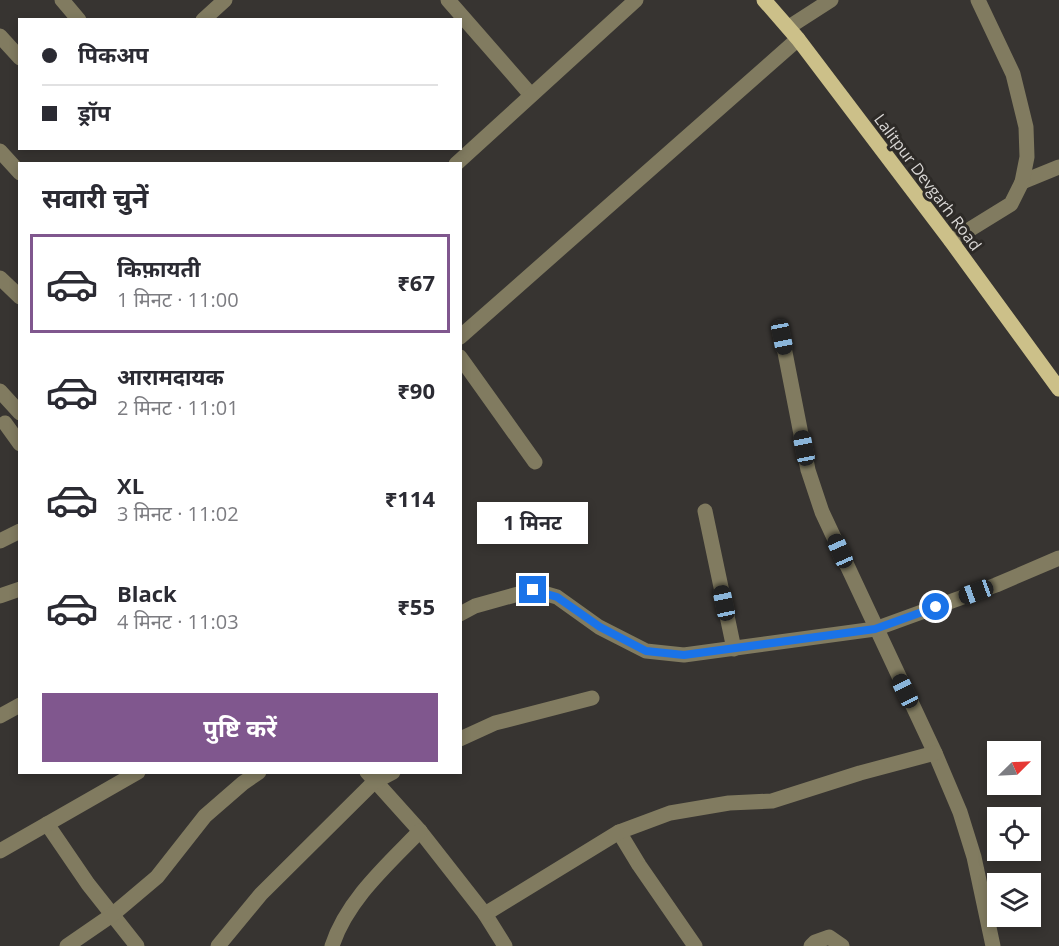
<!DOCTYPE html>
<html lang="hi">
<head>
<meta charset="utf-8">
<style>
	:root { --surface:#fff; --page:#f2f2f3; --text:#2b2b33; --muted:#7c7c81; --line:#e1e1e2; --accent:#80578e }
	body { margin:0; font-family:"Open Sans","Noto Sans Devanagari",sans-serif; background:var(--page); color:var(--text); height:100vh; display:flex; flex-direction:column; font-size:22px; white-space:nowrap }
	* { box-sizing:border-box; margin:0 }
	p { font-size:20px; color:var(--muted) }
	.icon { flex:none; width:33px; height:33px; fill:none; stroke:currentColor; stroke-width:2; stroke-linecap:round; stroke-linejoin:round }
	.map { position:relative; flex:1; overflow:hidden }
	.details { position:absolute; left:18px; top:162px; width:444px; height:612px; display:flex; flex-direction:column; background:var(--surface); border-radius:0px; box-shadow:0 3px 9px #0003 }
	.details>* { flex:none }
	.hud { position:absolute; left:18px; top:18px; width:444px; height:132px; border-radius:0px; box-shadow:0 3px 9px #0003; display:grid; align-content:center; height:132px; padding:0 24px; background:var(--surface) }
	.needle { width:39px; rotate:66deg }
	.buttons { position:absolute; left:987px; top:741px; display:grid; gap:12px }
	.buttons a { display:grid; place-items:center; width:54px; height:54px; border-radius:0px; background:var(--surface); box-shadow:0 3px 9px #0003; font-size:30px }
	.end { position:absolute; width:27px; height:27px; margin:-14px; border:8px solid #1a73e8; background:#fff; box-shadow:0 0 0 3px #fff }
	.from { border-radius:50% }
	.bubble { position:absolute; height:42px; border-radius:0px; background:var(--surface); box-shadow:0 3px 9px #0003; font-size:20px; font-weight:700; line-height:42px; text-align:center }
	.car { position:absolute; width:18px; height:36px; margin:-18px -9px; border-radius:8px; box-shadow:0 0 4px 2px #0007; background:linear-gradient(#222 24%,#8ab4d8 0 40%,#222 0 76%,#8ab4d8 0 86%,#222 0) }
	.hud b { display:flex; align-items:center; gap:21px; height:57px; font-size:22px }
	.hud b+b { border-top:2px solid var(--line) }
	.hud i { width:15px; height:15px; background:var(--text) }
	ul { padding:0; list-style:none }
	li { display:flex; align-items:center; gap:18px; height:99px; margin:0 12px 9px; padding:0 12px; border:3px solid transparent; border-radius:0px }
	li div { flex:1 }
	li b { display:block; font-size:22px }
	li em { font-style:normal; font-weight:700 }
	li.active { border-color:var(--accent) }
	li>.icon { width:54px; height:54px; stroke-width:1.5 }
	h2 { padding:0 24px; font-size:27px; line-height:72px }
	.cta { display:flex; gap:12px; margin-top:auto; padding:12px 24px }
	.cta a { flex:1; height:69px; border-radius:0px; background:var(--accent); color:#fff; font-size:24px; font-weight:700; line-height:69px; text-align:center }
	.map>svg:first-child { display:block }
	.lines { fill:none; stroke-linecap:round; stroke-linejoin:round }
	.minor { stroke:#817b60; stroke-width:15 }
	.major { stroke:#ccc089; stroke-width:15 }
	.route { stroke:#1a73e8; stroke-width:8 }
	.labels { text-anchor:middle; stroke-width:6; stroke-linejoin:round; paint-order:stroke }
	.street-label { font-size:16px; fill:#dad8d6; stroke:#2d2a27 }
</style>
</head>
<body>
<div class="map">
<svg width="1059" height="946" viewBox="0 0 1059 946">
	<rect width="100%" height="100%" fill="#373431"/>
	<g class="lines">
		<g class="minor">
			<path d="M62,0L79,20"/>
			<path d="M448,0L531,95"/>
			<path d="M203,20L225,0"/>
			<path d="M789,27L831,0"/>
			<path d="M0,36L20,58"/>
			<path d="M0,151L20,173"/>
			<path d="M456,164L636,0"/>
			<path d="M1022,182L1059,167"/>
			<path d="M951,241L1011,204L1022,182L1027,157L1026,127L1013,74L978,0"/>
			<path d="M0,278L20,297"/>
			<path d="M460,337L798,39"/>
			<path d="M782,337L808,470L822,512L935,753L960,812L974,857L993,946"/>
			<path d="M460,357L535,462"/>
			<path d="M0,391L20,413"/>
			<path d="M5,423L20,444"/>
			<path d="M705,511L734,649"/>
			<path d="M0,541L20,531"/>
			<path d="M0,596L20,589"/>
			<path d="M460,614L475,606L533,590L557,597L599,627L646,651L684,655L875,629L996,585L1059,558"/>
			<path d="M0,716L20,705"/>
			<path d="M460,739L495,723L592,698"/>
			<path d="M367,772L420,831L485,914L505,946"/>
			<path d="M47,824L88,884L137,946"/>
			<path d="M619,832L639,865L695,946"/>
			<path d="M0,851L138,772"/>
			<path d="M485,914L619,832L670,813L729,803L772,801L860,773L935,753"/>
			<path d="M67,946L112,915L157,877L205,816L243,783L259,772"/>
			<path d="M218,946L261,894L374,782L393,772"/>
			<path d="M332,946C347,900 387,865 420,831"/>
			<path d="M811,946L815,942L829,937L842,946"/>
		</g>
		<path class="major" d="M764,0L798,39L951,241L1059,389"/>
	</g>
	<g class="lines">
		<path class="route" d="M533,590L557,597L600,627L646,651L684,655L875,629L936,607"/>
	</g>
	<g class="labels">
		<g class="street-label">
			<text transform="translate(928 182) rotate(53)" y="6">Lalitpur Devgarh Road</text>
		</g>
	</g>
</svg>
<div class="buttons">
<a><svg class="needle" viewBox="-14 -14 28 28"><path d="M0-13l5 13h-10z" fill="#e53935"/><path d="M0 13l5-13h-10z" fill="#7c7c81"/></svg></a>
<a><svg class="icon" aria-label="locate" viewBox="0 0 24 24"><circle cx="12" cy="12" r="6"/><path d="M12 2v4M12 18v4M2 12h4M18 12h4"/></svg></a>
<a><svg class="icon" aria-label="layers" viewBox="0 0 24 24"><path d="M12 4l9 5-9 5-9-5zM3 14l9 5 9-5"/></svg></a>
</div>
<i class="end from" style="left:936px;top:607px"></i>
<i class="end" style="left:533px;top:590px"></i>
<div class="bubble" style="left:477px;top:502px;width:111px">1 मिनट</div>
<i class="car" style="left:782px;top:337px;rotate:169deg"></i>
<i class="car" style="left:804px;top:448px;rotate:349deg"></i>
<i class="car" style="left:840px;top:551px;rotate:336deg"></i>
<i class="car" style="left:976px;top:592px;rotate:250deg"></i>
<i class="car" style="left:724px;top:603px;rotate:348deg"></i>
<i class="car" style="left:905px;top:691px;rotate:334deg"></i>
<div class="hud">
<b><i class="from"></i>पिकअप</b>
<b><i></i>ड्रॉप</b>
</div>
<section class="details">
<h2>सवारी चुनें</h2>
<ul>
<li class="active"><svg class="icon" aria-label="car" viewBox="0 0 24 24"><path d="M5 17H2v-5l4-1 3-4h7l3 4 3 1v5h-3M9 17h6M6 11h13"/><circle cx="7" cy="17" r="2"/><circle cx="17" cy="17" r="2"/></svg><div><b>किफ़ायती</b><p>1 मिनट · 11:00</p></div><em>₹67</em></li>
<li><svg class="icon" aria-label="car" viewBox="0 0 24 24"><path d="M5 17H2v-5l4-1 3-4h7l3 4 3 1v5h-3M9 17h6M6 11h13"/><circle cx="7" cy="17" r="2"/><circle cx="17" cy="17" r="2"/></svg><div><b>आरामदायक</b><p>2 मिनट · 11:01</p></div><em>₹90</em></li>
<li><svg class="icon" aria-label="car" viewBox="0 0 24 24"><path d="M5 17H2v-5l4-1 3-4h7l3 4 3 1v5h-3M9 17h6M6 11h13"/><circle cx="7" cy="17" r="2"/><circle cx="17" cy="17" r="2"/></svg><div><b>XL</b><p>3 मिनट · 11:02</p></div><em>₹114</em></li>
<li><svg class="icon" aria-label="car" viewBox="0 0 24 24"><path d="M5 17H2v-5l4-1 3-4h7l3 4 3 1v5h-3M9 17h6M6 11h13"/><circle cx="7" cy="17" r="2"/><circle cx="17" cy="17" r="2"/></svg><div><b>Black</b><p>4 मिनट · 11:03</p></div><em>₹55</em></li>
</ul>
<div class="cta"><a>पुष्टि करें</a></div>
</section>
</div>
</body>
</html>
